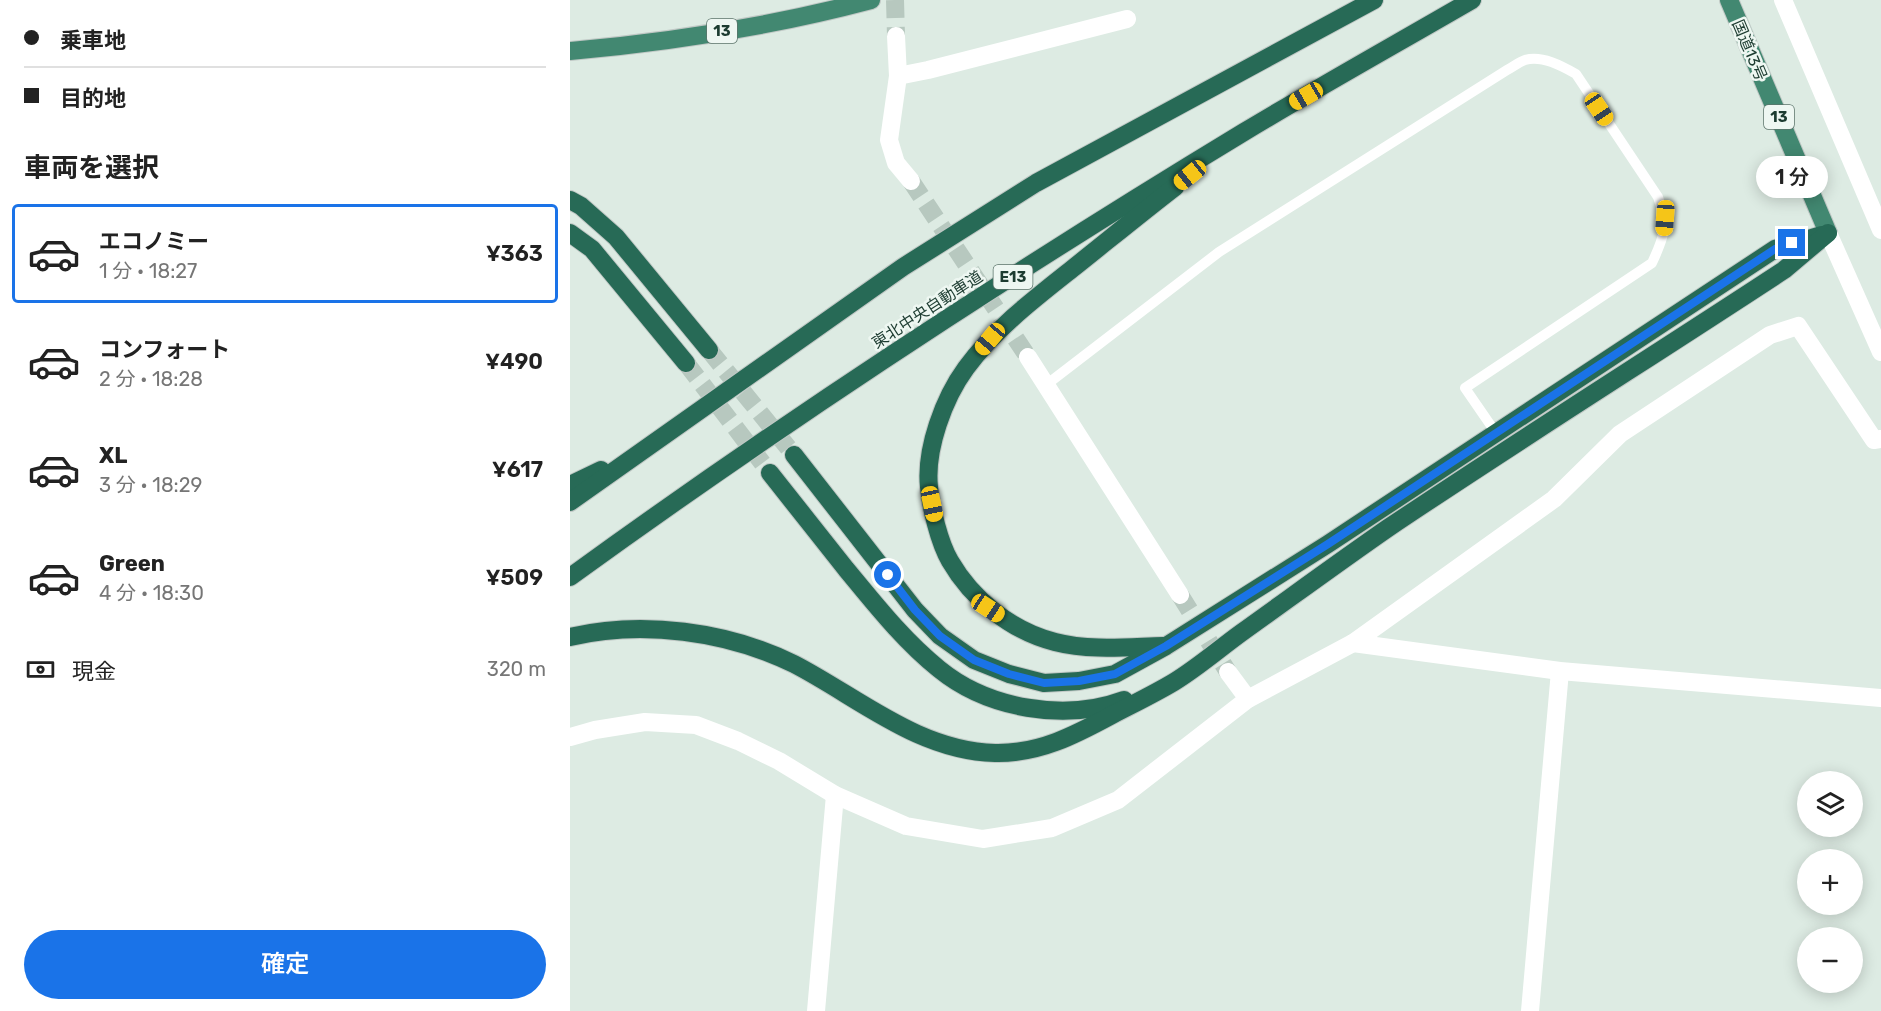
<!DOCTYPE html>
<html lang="ja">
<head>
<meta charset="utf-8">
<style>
	:root { --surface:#fff; --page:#f2f2f2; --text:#222; --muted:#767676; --line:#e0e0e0; --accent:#1a73e8 }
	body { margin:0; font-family:Rubik,"Noto Sans JP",sans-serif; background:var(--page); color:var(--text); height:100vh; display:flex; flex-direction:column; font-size:22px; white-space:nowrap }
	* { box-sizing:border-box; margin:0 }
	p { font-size:20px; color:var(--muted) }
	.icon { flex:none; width:33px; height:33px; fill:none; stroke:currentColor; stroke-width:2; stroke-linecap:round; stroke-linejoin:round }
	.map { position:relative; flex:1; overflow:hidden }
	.details { display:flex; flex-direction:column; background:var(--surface); width:570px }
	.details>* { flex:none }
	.banner { display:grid; align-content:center; height:132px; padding:0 24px; background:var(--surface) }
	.fabs { position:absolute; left:1227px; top:771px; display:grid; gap:12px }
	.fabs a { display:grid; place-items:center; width:66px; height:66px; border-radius:50%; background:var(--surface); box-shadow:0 3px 15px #0003; font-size:30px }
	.end { position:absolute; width:27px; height:27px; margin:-14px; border:8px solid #1a73e8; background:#fff; box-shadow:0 0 0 3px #fff }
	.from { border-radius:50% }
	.bubble { position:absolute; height:42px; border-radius:21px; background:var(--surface); box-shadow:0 3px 15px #0003; font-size:20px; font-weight:600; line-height:42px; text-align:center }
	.car { position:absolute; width:18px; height:36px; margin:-18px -9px; border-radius:8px; box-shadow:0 0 4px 2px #0007; background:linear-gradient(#f5c518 24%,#345 0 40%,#f5c518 0 76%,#345 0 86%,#f5c518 0) }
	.banner b { display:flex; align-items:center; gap:21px; height:57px; font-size:22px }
	.banner b+b { border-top:2px solid var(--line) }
	.banner i { width:15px; height:15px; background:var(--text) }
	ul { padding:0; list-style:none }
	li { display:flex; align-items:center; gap:18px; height:99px; margin:0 12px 9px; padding:0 12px; border:3px solid transparent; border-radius:6px }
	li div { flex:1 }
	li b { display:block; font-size:22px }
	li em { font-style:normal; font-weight:600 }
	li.active { border-color:var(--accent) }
	li>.icon { width:54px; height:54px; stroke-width:1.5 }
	h2 { padding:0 24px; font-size:27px; line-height:72px }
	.pay { display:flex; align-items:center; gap:15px; height:66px; padding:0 24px; font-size:22px }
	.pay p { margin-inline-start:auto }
	.button { display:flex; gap:12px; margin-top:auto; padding:12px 24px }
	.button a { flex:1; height:69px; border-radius:36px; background:var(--accent); color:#fff; font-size:24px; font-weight:600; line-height:69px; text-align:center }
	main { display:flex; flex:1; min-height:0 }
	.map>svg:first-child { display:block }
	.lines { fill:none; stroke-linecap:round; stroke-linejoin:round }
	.minor-tunnel { stroke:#b7c8bf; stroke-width:18; stroke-dasharray:18 9; stroke-linecap:butt }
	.motorway-tunnel { stroke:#b7c8bf; stroke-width:18; stroke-dasharray:18 9; stroke-linecap:butt }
	.trunk-casing { stroke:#c0c8c5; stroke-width:20 }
	.motorway-casing { stroke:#c0c8c5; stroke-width:20 }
	.service { stroke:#fff; stroke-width:10 }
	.minor { stroke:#fff; stroke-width:18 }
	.tertiary { stroke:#fff; stroke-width:18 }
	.trunk { stroke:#428871; stroke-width:18 }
	.motorway { stroke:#276a56; stroke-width:18 }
	.route { stroke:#1a73e8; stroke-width:8 }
	.labels { text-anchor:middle; stroke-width:5; stroke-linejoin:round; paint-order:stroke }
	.shield { fill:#eef7f2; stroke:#5c746b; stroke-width:1.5 }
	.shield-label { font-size:15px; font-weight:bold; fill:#1d3c31 }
	.street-label { font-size:16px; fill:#1d3c31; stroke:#eef7f2 }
</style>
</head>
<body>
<main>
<section class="details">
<div class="banner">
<b><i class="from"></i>乗車地</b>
<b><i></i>目的地</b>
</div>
<h2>車両を選択</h2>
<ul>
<li class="active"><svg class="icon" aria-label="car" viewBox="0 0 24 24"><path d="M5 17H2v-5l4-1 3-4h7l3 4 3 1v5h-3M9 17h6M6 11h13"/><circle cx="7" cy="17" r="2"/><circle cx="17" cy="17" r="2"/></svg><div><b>エコノミー</b><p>1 分 · 18:27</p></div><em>¥363</em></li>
<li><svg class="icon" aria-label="car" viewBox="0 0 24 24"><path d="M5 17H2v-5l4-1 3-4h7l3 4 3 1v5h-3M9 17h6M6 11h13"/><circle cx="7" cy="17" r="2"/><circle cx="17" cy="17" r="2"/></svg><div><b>コンフォート</b><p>2 分 · 18:28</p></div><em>¥490</em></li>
<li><svg class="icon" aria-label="car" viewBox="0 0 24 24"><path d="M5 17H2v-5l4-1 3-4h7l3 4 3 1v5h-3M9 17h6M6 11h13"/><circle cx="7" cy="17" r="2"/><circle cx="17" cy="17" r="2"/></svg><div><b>XL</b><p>3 分 · 18:29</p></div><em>¥617</em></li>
<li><svg class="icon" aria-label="car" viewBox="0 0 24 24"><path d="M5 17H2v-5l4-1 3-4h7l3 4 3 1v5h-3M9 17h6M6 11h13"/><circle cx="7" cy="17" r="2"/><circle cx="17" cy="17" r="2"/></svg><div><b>Green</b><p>4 分 · 18:30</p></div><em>¥509</em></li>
</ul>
<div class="pay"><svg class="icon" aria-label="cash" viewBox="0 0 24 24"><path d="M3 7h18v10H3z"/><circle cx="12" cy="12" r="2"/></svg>現金<p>320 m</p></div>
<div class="button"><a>確定</a></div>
</section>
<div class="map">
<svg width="1311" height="1011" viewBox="0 0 1311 1011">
	<rect width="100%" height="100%" fill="#ddebe3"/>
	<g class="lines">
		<g class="minor-tunnel">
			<path d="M325,0L326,36"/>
			<path d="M341,181L458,357"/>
			<path d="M610,595L658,672"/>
		</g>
		<g class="motorway-tunnel">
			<path d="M139,350L224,455"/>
			<path d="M116,363L200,473"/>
		</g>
		<defs>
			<g id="trunk">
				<path d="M1159,0L1258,233"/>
				<path d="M0,51C101,42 203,26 301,0"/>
			</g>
			<g id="motorway">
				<path d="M0,200L11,206L46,237L139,350"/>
				<path d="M0,233L22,249L116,363"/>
				<path d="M224,455L345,610L370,636L404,660L439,674L474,683L509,681L545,674L596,646L758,544L1205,249L1252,235"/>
				<path d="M200,473C225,505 251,537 276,569C305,604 333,640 369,669C418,709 495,722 554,700"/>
				<path d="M0,485L31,470"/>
				<path d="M0,502L333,267L466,183L804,0"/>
				<path d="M0,577C218,419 443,272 674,132C749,87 826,44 902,0"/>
				<path d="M0,637C72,620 157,631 224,664C288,697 348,751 425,753C469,754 505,735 542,715C563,704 584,694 604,682C627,668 649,649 671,633C720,598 769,562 818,528C949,440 1083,356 1214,270L1258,233"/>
				<path d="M593,646C557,647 520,651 485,642C441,631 402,599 380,561C369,542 361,508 359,487C355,449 374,398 396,368C425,329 464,299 502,269C536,242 570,214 605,187"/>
			</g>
		</defs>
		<use href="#trunk" class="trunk-casing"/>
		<use href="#motorway" class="motorway-casing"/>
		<path class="service" d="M476,385L649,252L937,70C943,67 949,62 955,60C972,55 992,66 1006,74L1088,197C1098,227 1095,235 1082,263L895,388L926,433"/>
		<g class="minor">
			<path d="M1213,0L1311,230"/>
			<path d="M326,36L328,76L319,140L326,163L341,181"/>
			<path d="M328,76L358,70L557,19"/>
			<path d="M458,357L610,595"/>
			<path d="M783,643L990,671L1311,698"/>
			<path d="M658,672L678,699"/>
			<path d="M0,737L25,730L75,722L126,725L168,741L209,761L265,795L336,826L413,839L482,828L548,800L678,699L783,643L984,499L1050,434L1200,335L1228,326L1304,440L1311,439"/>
			<path d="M246,1011L265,795"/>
			<path d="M960,1011L990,671"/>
		</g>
		<path class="tertiary" d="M1258,233L1311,352"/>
		<use href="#trunk" class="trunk"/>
		<use href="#motorway" class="motorway"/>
	</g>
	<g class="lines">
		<path class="route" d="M318,575L345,610L370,636L404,660L439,674L474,683L509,681L545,674L596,646L758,544L1205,249L1222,243"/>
	</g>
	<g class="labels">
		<g class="shield">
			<rect x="137" y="19" width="30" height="24" rx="4.5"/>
			<rect x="1194" y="105" width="30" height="24" rx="4.5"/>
			<rect x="423.5" y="265" width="39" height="24" rx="4.5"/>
		</g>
		<g class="shield-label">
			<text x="152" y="36">13</text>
			<text x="1209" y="122">13</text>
			<text x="443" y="282">E13</text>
		</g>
		<g class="street-label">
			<text transform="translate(1180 50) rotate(67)" y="6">国道13号</text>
			<text transform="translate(357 309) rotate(-33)" y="6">東北中央自動車道</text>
		</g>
	</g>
</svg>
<div class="fabs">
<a><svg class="icon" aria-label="layers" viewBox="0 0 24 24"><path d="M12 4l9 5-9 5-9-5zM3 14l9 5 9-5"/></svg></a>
<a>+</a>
<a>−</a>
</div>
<i class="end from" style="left:318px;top:575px"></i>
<i class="end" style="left:1222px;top:243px"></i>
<div class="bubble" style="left:1186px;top:156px;width:72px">1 分</div>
<i class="car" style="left:736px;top:96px;rotate:240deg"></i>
<i class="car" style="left:1029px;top:109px;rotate:146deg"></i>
<i class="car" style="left:620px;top:175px;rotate:231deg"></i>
<i class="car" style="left:1095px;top:218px;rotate:184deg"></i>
<i class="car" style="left:420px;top:339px;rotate:220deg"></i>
<i class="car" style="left:362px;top:504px;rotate:168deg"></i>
<i class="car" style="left:418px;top:608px;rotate:123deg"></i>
</div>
</main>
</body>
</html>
